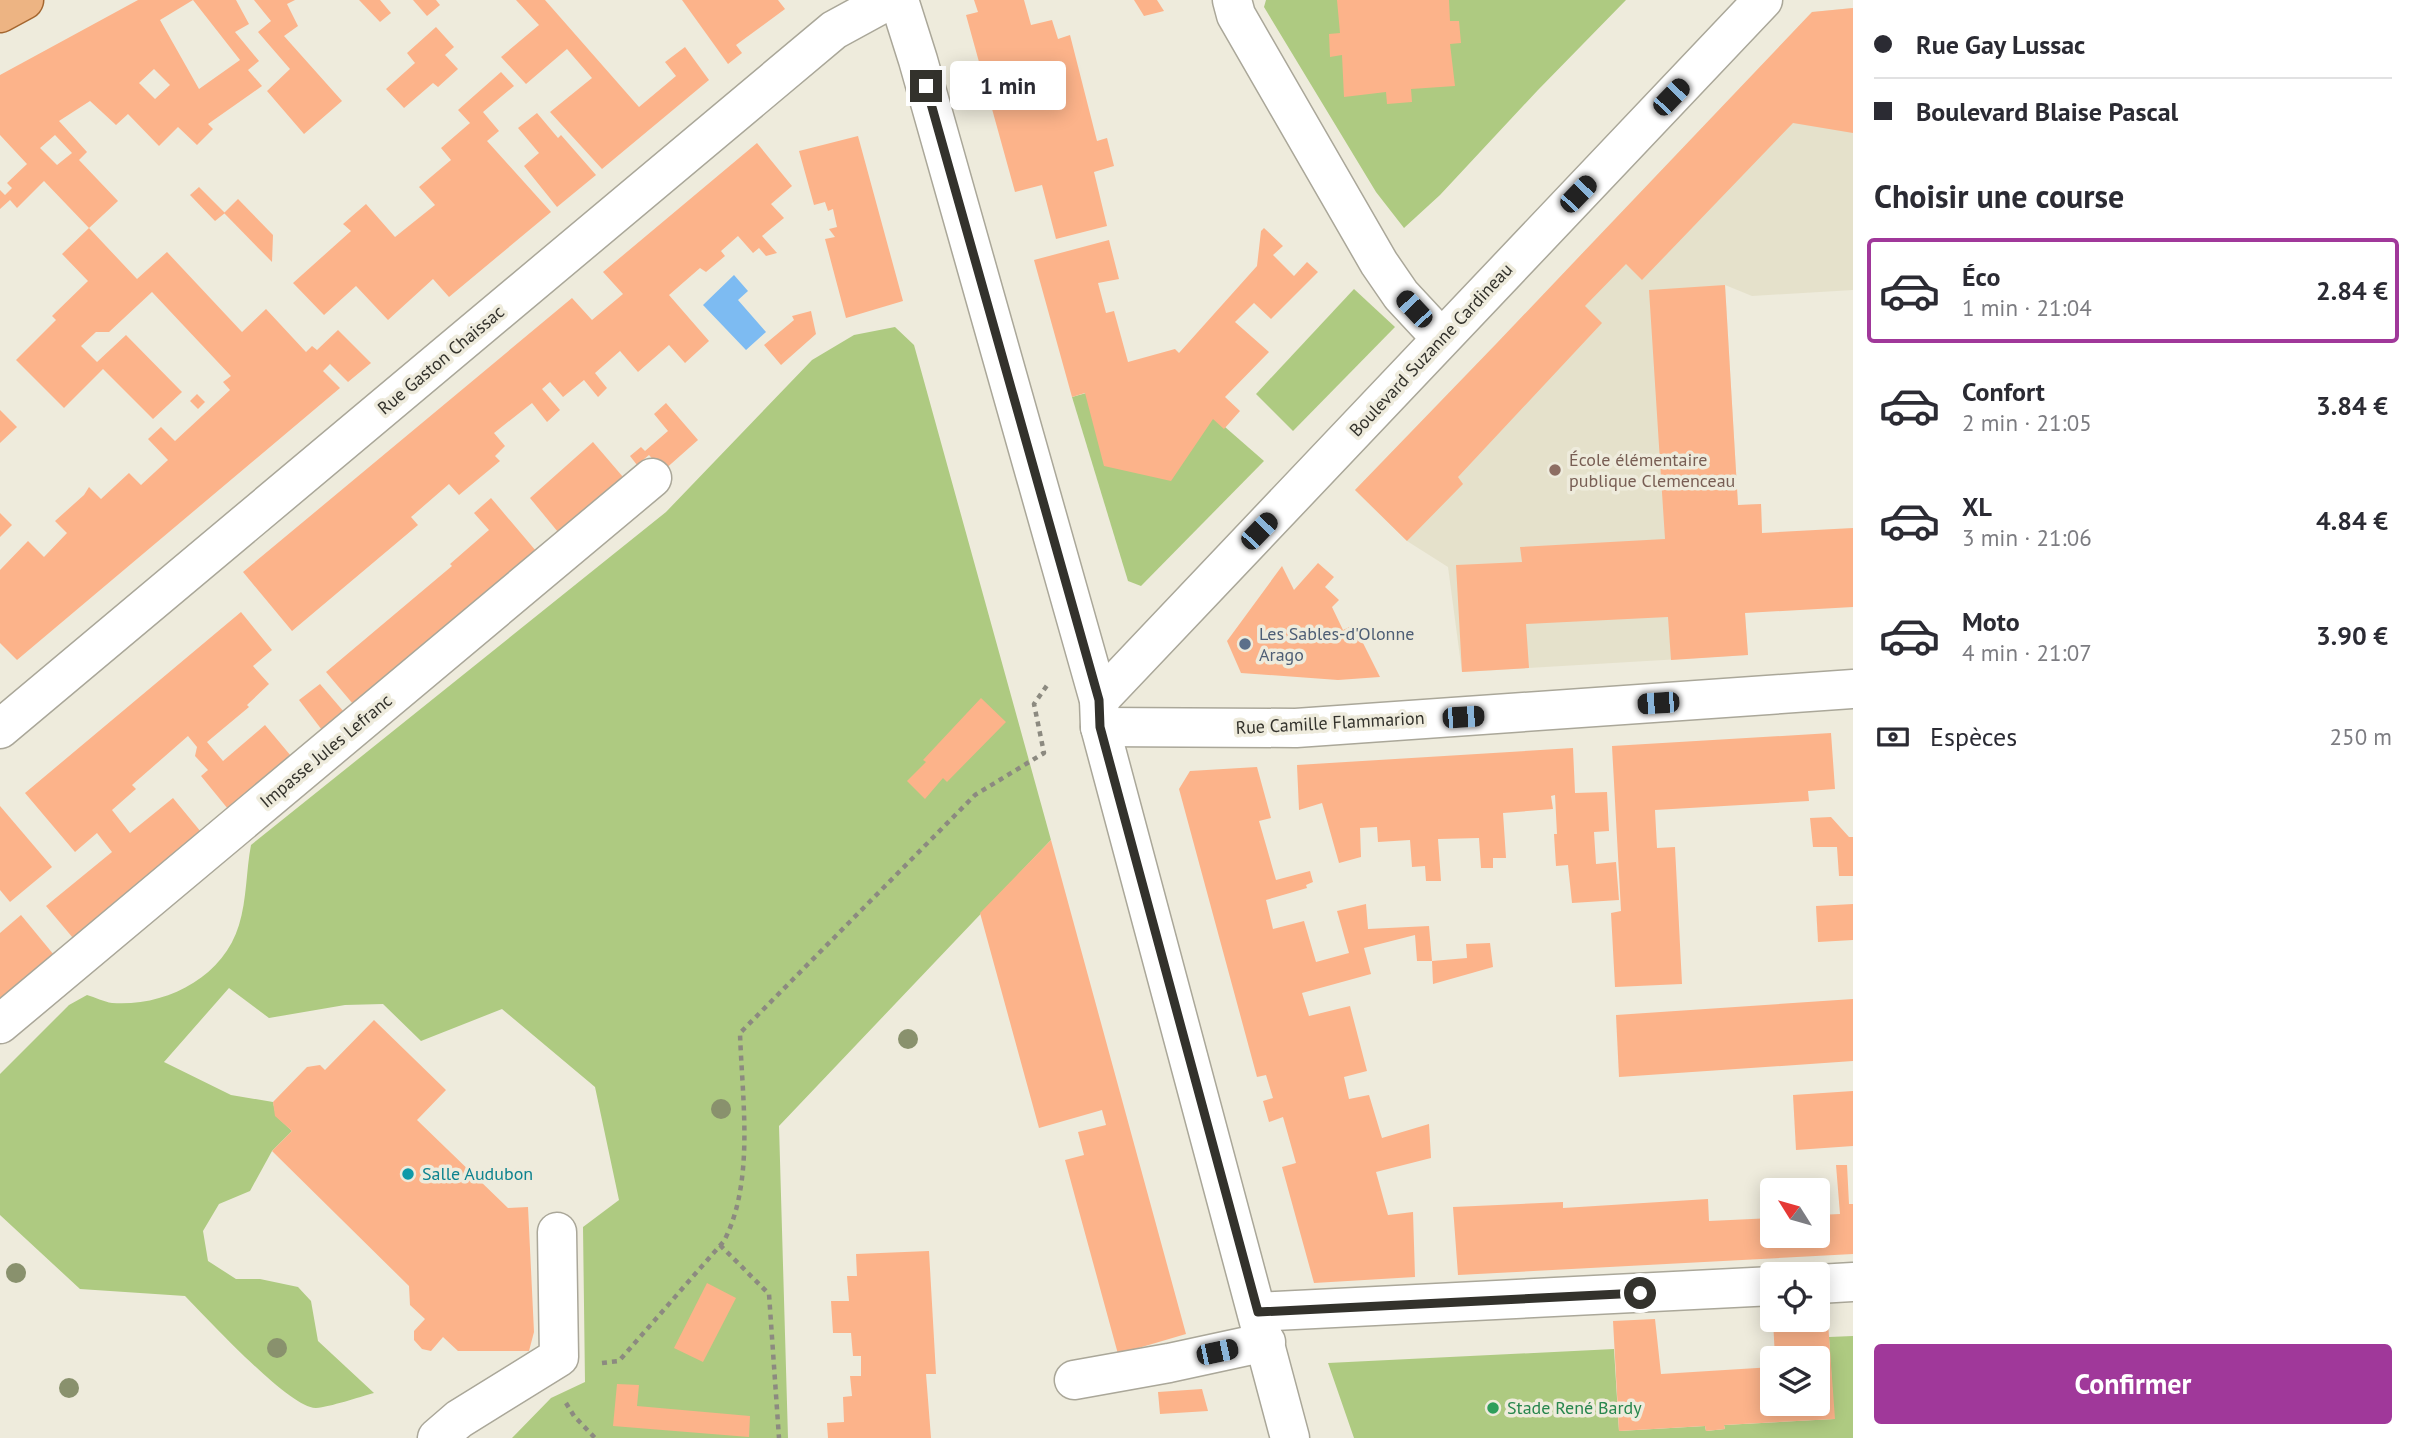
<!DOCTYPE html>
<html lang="fr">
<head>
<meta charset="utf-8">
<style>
	:root { --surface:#fff; --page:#f7f7f7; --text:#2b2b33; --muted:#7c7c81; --line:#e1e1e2; --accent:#a0389a }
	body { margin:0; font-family:"PT Sans",sans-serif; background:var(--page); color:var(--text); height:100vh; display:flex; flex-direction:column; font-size:26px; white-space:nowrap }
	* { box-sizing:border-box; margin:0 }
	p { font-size:23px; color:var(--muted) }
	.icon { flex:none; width:38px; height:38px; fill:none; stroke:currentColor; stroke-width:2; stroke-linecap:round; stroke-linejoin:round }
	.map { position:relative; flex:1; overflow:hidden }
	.drawer { display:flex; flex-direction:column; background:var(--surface); width:560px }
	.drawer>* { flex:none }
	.banner { display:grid; align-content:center; height:154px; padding:0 21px; background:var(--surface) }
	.needle { width:46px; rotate:307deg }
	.buttons { position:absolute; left:1760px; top:1178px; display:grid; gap:14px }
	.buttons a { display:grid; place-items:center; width:70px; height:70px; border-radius:7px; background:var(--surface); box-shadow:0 4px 18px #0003; font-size:35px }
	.end { position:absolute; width:32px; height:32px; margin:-16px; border:9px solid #33322c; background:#fff; box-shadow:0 0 0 4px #fff }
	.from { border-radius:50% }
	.bubble { position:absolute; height:49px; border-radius:7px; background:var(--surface); box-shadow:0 4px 18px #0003; font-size:23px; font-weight:700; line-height:49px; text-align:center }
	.car { position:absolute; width:21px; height:42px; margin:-21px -10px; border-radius:9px; box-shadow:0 0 5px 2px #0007; background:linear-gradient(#222 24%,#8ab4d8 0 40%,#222 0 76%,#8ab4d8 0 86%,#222 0) }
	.banner b { display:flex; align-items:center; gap:24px; height:66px; font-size:26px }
	.banner b+b { border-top:2px solid var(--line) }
	.banner i { width:18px; height:18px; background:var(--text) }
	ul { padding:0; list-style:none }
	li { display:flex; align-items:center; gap:21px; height:105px; margin:0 14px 10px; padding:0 7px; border:4px solid transparent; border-radius:7px }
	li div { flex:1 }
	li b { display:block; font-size:26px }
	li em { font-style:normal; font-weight:700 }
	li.active { border-color:var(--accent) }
	li>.icon { width:63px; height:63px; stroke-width:1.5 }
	h2 { padding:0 21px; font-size:32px; line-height:84px }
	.pay { display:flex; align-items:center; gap:18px; height:77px; padding:0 21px; font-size:26px }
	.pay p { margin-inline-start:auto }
	.cta { display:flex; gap:14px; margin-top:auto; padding:14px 21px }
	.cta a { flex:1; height:80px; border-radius:7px; background:var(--accent); color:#fff; font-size:28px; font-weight:700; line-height:80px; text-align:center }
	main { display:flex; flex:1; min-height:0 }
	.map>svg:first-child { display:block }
	.built { fill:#e5e1cb }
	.green { fill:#aeca81 }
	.water { fill:#7dbbf2 }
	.building { fill:#fcb38a; fill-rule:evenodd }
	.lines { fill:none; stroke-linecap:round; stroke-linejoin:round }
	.minor-casing { stroke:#aaa799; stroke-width:41 }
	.major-casing { stroke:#a4662f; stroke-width:41 }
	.path { stroke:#8c8a80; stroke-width:4.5; stroke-dasharray:5 5; stroke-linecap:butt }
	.minor { stroke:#fff; stroke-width:38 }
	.major { stroke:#edb483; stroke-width:38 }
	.tree { fill:#89916d }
	.route { stroke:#33322c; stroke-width:9 }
	.education-dot { fill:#8d6e63; stroke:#eeebdc; stroke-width:2.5 }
	.service-dot { fill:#5c6f8a; stroke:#eeebdc; stroke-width:2.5 }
	.culture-dot { fill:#0f9aa8; stroke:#eeebdc; stroke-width:2.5 }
	.leisure-dot { fill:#2e9e5b; stroke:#eeebdc; stroke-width:2.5 }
	.labels { text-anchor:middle; stroke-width:7; stroke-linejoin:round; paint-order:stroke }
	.street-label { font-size:18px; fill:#33322c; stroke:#eeebdc }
	.education-label { font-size:18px; fill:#785e54; stroke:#eeebdc; text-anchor:start }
	.service-label { font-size:18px; fill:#4e5e75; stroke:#eeebdc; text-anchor:start }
	.culture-label { font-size:18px; fill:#0d838f; stroke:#eeebdc; text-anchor:start }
	.leisure-label { font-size:18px; fill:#27864d; stroke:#eeebdc; text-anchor:start }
</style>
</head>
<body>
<main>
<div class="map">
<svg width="1853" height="1438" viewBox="0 0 1853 1438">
	<rect width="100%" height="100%" fill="#eeebdc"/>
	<path class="built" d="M1853,8V290L1752,296L1725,285L1738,505L1761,504L1762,533L1745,613L1748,655L1462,672L1448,567L1407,541L1355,490L1497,343L1812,12Z"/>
	<g class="green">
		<path d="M1266,0H1626L1538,90L1440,195L1404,228L1376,192L1264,7Z"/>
		<path d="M1354,289L1395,327L1293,431L1256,394Z"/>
		<path d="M895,327L914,345L1051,840L779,1126L788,1438H512L551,1398L585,1382L583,1227L619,1200L595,1087L502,1009L421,1041L383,1004L345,1005L269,1018L229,988L164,1062L231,1095L273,1102L276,1116L292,1131L272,1151L250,1191L219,1204L203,1231L208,1261L236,1279H260L298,1287L311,1301L318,1341L374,1393C359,1397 330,1407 316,1408C290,1409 207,1318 185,1296L80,1289L0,1215V1074L69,1005L87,995C95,997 104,1002 112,1003C165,1007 223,978 239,925C247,899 246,871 251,845L666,512L812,360L854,335Z"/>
		<path d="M1162,372L1264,461L1141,586L1128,581L1072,397Z"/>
		<path d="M1853,1336V1438H1354L1328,1363L1614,1349L1619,1431L1705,1426L1706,1431L1725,1429L1724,1425L1834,1419L1829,1337Z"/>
	</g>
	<path class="water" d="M734,275L748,291L738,300L766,332L746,350L703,305Z"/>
	<g class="building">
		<path d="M138,0H236L249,24L235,32L259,61L248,70L262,86L208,124L213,129L197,145L178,127L159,146L128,114L116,125L90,101L59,121L87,152L79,160L118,201L89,228L44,181L17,208L10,200L0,209V190L5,195L12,188L7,183L27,164L0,135V75ZM193,0L240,60L199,89L160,20ZM154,69L170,85L155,99L139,83ZM55,135L72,153L57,165L40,148Z"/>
		<path d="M254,0H295L287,4L298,26L284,36L342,101L304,134L267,91L290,69L258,32L271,21Z"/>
		<path d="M359,0H380L391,13L380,22Z"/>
		<path d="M413,0H436L440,5L427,16Z"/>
		<path d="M516,0H545L639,107L676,76L665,62L685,47L709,80L602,169L550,112L592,78L567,49L526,84L501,57L539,25Z"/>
		<path d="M682,0H778L785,9L736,45L742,53L728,64Z"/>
		<path d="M974,0H1024L1031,25L1052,20L1058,39L1070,35L1097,141L1107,138L1114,166L1094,172L1107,226L1056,239L1042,185L1015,192L966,15L978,12Z"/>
		<path d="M1134,0H1157L1164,11L1144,16Z"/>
		<path d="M1337,0H1449L1450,21H1459L1461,43L1450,44L1455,86L1411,89L1412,102L1387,104L1386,92L1344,97L1342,55L1330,57L1329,34L1340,33Z"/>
		<path d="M1853,8V133L1793,123L1642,280L1626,264L1585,306L1602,323L1458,477L1463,484L1407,541L1355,490L1497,343L1812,12Z"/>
		<path d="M436,27L454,47L445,55L458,69L438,87L433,83L404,108L386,89L415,63L407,53Z"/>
		<path d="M501,72L514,86L483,112L499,131L487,141L551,212L449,297L433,279L388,320L356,286L324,315L293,283L351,231L343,224L366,204L395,237L435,205L419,187L451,160L441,148L470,123L458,110Z"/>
		<path d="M537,113L558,138L561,135L596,175L557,207L524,166L539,153L518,128Z"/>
		<path d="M858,136L903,301L846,318L825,239L835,237L829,229L837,227L833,209L828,211L825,202L814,205L799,151Z"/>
		<path d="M757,143L792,186L771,204L784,218L762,236L777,253L766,256L759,248L753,253L738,236L721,251L725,256L706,272L700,268L669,295L709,341L685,363L669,345L638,372L620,351L595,373L607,388L598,397L584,380L563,397L550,382L542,389L560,410L547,422L532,403L494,433L505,446L495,456L500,461L459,495L449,484L411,517L418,525L292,631L243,572L572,298L592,320L623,294L603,272Z"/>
		<path d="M199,187L225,213L215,221L190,195Z"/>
		<path d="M238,199L273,235L272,262L224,213Z"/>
		<path d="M89,228L137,279L167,252L242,332L266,309L306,352L312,346L317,350L338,330L371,363L348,382L330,364L323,371L340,388L17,660L0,643V570L28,541L44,557L67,533L55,521L84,495L89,487L101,499L129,473L141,485L168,460L148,439L161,427L175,441L230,390L223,382L231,376L152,292L109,332H96L81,346L97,362L126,335L182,392L153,419L103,369L64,408L16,360L56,320L52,316L88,281L62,254Z"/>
		<path d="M1264,228L1283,246L1273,255L1294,276L1307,262L1318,272L1271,319L1254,303L1235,322L1269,352L1225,397L1240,411L1224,429L1213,419L1171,481L1104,466L1085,393L1072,397L1034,260L1109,240L1119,279L1098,283L1106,313L1114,311L1128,362L1175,349L1179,353L1257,266L1261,231Z"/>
		<path d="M1725,285L1738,505L1761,504L1762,533L1853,528V607L1745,613L1748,655L1671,660L1668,617L1526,624L1529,668L1462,672L1456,565L1522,562L1520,547L1665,539L1649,290Z"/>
		<path d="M811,311L816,334L781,365L764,345L794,320L792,316Z"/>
		<path d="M197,394L205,402L198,409L190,401Z"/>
		<path d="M666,403L698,440L663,471L649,455L637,465L630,456L641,447L645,451L668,431L654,414Z"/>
		<path d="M0,410L17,427L0,443Z"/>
		<path d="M593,442L623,477L558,532L530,498Z"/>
		<path d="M491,498L536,551L353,704L326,672L452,566L450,564L489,530L474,513Z"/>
		<path d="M0,513L12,525L0,537Z"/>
		<path d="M1318,563L1334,577L1325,587L1339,600L1332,607L1343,630L1354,625L1380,677L1338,680L1241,673L1227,641L1282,566L1294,590Z"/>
		<path d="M241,612L272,650L253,666L269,684L247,705L249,707L207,742L223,761L265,725L291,756L228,809L201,776L208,770L195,756L197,747L188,736L132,785L136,789L112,810L130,833L173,798L201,832L73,938L46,906L112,852L97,833L75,852L25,793Z"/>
		<path d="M320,684L344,712L322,730L299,700Z"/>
		<path d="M981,698L1006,722L947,782L943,778L925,799L907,781L926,762L923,760Z"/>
		<path d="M1831,733L1835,789L1808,791L1809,801L1655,810L1657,848L1675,847L1682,984L1615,987L1611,913L1621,911L1612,746Z"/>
		<path d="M1573,748L1575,793L1607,792L1609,831L1594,832L1596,864L1616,862L1619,900L1572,903L1568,865L1556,866L1554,834H1557L1555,795L1551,796L1553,809L1503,813L1506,858H1493V868H1481L1479,838L1438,839L1441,881H1426L1425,866L1412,867L1410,840L1378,842L1377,827L1360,828L1361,857L1339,863L1322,803L1299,810L1297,765Z"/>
		<path d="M1257,767L1271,818L1259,821L1276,880L1310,871L1313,882L1306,885L1307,888L1266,900L1273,929L1304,921L1316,962L1349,953L1337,911L1366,904L1368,929L1429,926L1432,961H1417L1415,935L1364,948L1371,974L1302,993L1309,1016L1350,1006L1367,1071L1344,1077L1349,1099L1369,1095L1382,1138L1429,1124L1431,1158L1376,1172L1388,1215L1413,1212L1415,1277L1314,1283L1282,1167L1296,1163L1283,1117L1269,1122L1263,1101L1273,1098L1266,1075L1257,1077L1179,789L1190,771Z"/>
		<path d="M0,806L52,867L10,902L0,890Z"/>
		<path d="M1831,817L1849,837H1853V876H1839L1837,847H1813L1810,818Z"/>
		<path d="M1051,840L1186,1334L1118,1354L1065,1160L1084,1155L1078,1132L1106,1125L1102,1110L1039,1128L980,913Z"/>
		<path d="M1853,904V940L1818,942L1816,906Z"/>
		<path d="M21,915L54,955L0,999V933Z"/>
		<path d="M1490,943L1493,967L1433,984L1432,961L1467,958L1466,944Z"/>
		<path d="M1853,999V1061L1619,1077L1616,1015Z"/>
		<path d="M374,1020L446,1090L417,1120L508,1208L528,1207L534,1332L529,1351H458L443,1337L431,1351L422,1349L414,1340V1331L425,1319L410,1305L409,1286L272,1151L292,1131L275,1116L273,1102L307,1067L320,1065L325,1070Z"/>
		<path d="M1853,1091V1146L1796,1150L1793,1095Z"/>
		<path d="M1836,1165H1847L1849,1204H1853V1254L1458,1275L1453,1207L1563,1202V1208L1708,1199L1709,1221L1773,1218V1236H1818V1215L1840,1214Z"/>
		<path d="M929,1251L936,1374H926L931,1438H828L827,1423L844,1422L843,1397L852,1396L850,1376H861V1356H853L851,1333H833L831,1301H849L847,1276H857L856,1254Z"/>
		<path d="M707,1283L736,1298L703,1362L674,1348Z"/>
		<path d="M1827,1309L1835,1419L1724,1425L1725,1429L1706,1431L1705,1426L1619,1431L1613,1321L1655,1319L1661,1374L1773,1367V1404H1818V1358H1775L1773,1320H1818V1310Z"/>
		<path d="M617,1384L639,1385L637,1406L750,1416L749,1437L613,1426Z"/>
		<path d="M1202,1389L1208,1411L1160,1414L1158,1392Z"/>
	</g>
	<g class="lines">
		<defs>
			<g id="minor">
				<path d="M899,0L918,60L1099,700L1100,727L1290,1438"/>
				<path d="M1232,0L1236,15L1379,263L1401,295L1441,338"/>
				<path d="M1099,700L1763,0"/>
				<path d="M1100,727L1296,728L1853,689"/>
				<path d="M0,729L834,30L889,0"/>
				<path d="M0,1024L652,478"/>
				<path d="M1818,1284L1853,1282"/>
				<path d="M1257,1312L1773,1286"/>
				<path d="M1074,1380L1169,1363L1266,1342"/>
				<path d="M437,1438L459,1419L559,1357L557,1232"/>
			</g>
			<path id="major" d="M0,13L24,0"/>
		</defs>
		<use href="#minor" class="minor-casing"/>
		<use href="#major" class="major-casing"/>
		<g class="path">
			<path d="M720,1245L769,1294L779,1438"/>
			<path d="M602,1363L619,1361L724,1241C755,1181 742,1099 740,1033L975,795L1044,753L1034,704L1048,684"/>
			<path d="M566,1403L574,1416L595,1438"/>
		</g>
		<use href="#minor" class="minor"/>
		<use href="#major" class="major"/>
	</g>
	<g class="tree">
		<circle cx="908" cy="1039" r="10"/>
		<circle cx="721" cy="1109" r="10"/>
		<circle cx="16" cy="1273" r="10"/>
		<circle cx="277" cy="1348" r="10"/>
		<circle cx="69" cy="1388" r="10"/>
	</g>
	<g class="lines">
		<path class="route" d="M926,86L1099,700L1100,727L1258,1312L1640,1293"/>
	</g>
	<circle class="education-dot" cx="1555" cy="470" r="7"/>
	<circle class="service-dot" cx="1245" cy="644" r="7"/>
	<circle class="culture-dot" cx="408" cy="1174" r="7"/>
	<circle class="leisure-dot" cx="1493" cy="1408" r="7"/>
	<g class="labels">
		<g class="street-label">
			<text transform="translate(1431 350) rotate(-47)" y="6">Boulevard Suzanne Cardineau</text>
			<text transform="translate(441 360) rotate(-40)" y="6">Rue Gaston Chaissac</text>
			<text transform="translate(1330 723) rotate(-3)" y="6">Rue Camille Flammarion</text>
			<text transform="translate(326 751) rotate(-40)" y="6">Impasse Jules Lefranc</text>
		</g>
		<g class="education-label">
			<text x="1569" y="466">École élémentaire<tspan x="1569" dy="21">publique Clemenceau</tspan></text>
		</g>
		<g class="service-label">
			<text x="1259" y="640">Les Sables-d'Olonne<tspan x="1259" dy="21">Arago</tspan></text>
		</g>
		<g class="culture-label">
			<text x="422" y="1180">Salle Audubon</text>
		</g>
		<g class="leisure-label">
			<text x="1507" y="1414">Stade René Bardy</text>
		</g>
	</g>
</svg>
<div class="buttons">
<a><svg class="needle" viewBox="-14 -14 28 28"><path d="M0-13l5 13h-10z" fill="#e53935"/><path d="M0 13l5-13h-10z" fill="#7c7c81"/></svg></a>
<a><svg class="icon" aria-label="locate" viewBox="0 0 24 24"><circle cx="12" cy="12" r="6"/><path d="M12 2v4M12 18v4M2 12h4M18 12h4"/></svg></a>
<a><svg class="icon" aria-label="layers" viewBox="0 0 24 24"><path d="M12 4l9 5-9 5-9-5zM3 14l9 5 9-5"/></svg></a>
</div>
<i class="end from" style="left:1640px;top:1293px"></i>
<i class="end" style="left:926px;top:86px"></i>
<div class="bubble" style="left:950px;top:61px;width:116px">1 min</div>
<i class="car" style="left:1671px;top:97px;rotate:44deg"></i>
<i class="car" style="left:1578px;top:194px;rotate:44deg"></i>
<i class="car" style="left:1414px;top:309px;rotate:317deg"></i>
<i class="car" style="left:1259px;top:531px;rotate:44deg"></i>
<i class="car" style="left:1658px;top:703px;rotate:266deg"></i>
<i class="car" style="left:1463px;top:717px;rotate:86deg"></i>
<i class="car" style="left:1217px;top:1352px;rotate:78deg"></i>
</div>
<section class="drawer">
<div class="banner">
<b><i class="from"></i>Rue Gay Lussac</b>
<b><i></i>Boulevard Blaise Pascal</b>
</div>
<h2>Choisir une course</h2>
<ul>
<li class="active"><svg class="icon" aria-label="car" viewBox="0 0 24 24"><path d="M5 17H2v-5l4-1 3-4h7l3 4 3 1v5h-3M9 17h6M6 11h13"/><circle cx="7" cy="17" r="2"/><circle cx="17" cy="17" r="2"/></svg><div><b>Éco</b><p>1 min · 21:04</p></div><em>2.84 €</em></li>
<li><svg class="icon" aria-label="car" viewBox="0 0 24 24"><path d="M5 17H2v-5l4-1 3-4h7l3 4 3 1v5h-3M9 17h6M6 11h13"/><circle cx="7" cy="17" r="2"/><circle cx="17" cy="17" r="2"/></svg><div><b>Confort</b><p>2 min · 21:05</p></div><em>3.84 €</em></li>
<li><svg class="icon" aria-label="car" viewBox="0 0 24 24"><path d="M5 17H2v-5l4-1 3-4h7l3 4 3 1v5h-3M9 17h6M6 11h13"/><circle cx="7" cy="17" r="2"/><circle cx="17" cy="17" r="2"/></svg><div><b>XL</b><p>3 min · 21:06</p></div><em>4.84 €</em></li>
<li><svg class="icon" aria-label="car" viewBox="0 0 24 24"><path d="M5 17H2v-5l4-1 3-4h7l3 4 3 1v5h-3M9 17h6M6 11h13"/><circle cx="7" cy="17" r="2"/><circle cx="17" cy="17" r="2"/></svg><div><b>Moto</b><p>4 min · 21:07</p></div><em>3.90 €</em></li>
</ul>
<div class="pay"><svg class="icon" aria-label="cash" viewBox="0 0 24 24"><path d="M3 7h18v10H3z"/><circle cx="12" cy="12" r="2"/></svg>Espèces<p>250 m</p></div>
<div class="cta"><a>Confirmer</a></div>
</section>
</main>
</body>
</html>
